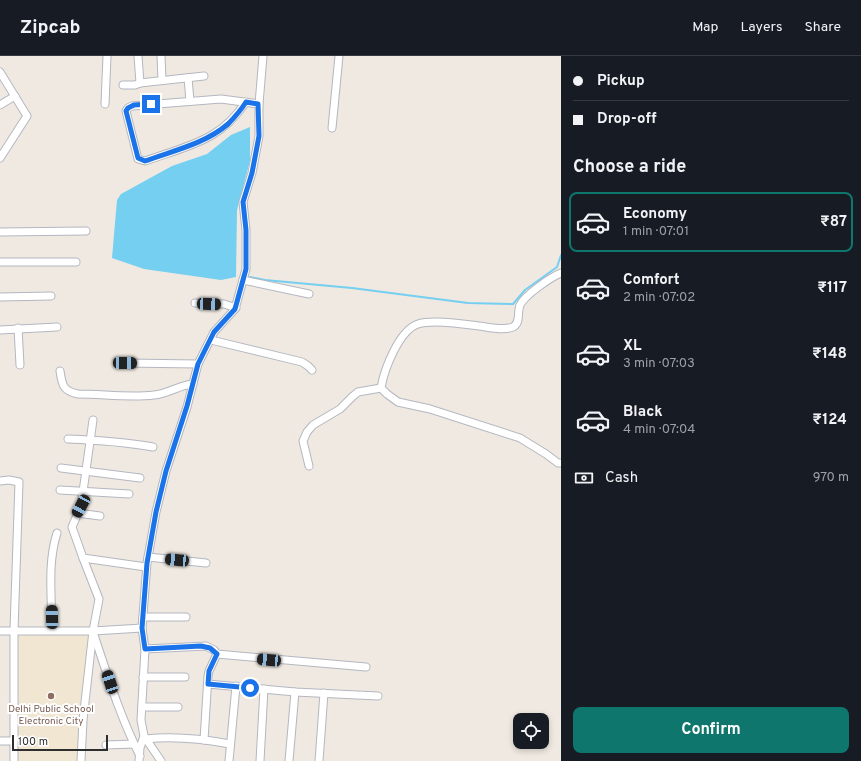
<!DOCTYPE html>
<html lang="en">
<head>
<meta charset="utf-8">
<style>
	:root { --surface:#171b24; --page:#242831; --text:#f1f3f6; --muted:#9ea1a6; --line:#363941; --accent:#0f766e }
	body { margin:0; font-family:Overpass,sans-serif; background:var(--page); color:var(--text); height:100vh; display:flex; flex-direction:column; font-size:15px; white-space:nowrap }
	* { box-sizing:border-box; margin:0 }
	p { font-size:13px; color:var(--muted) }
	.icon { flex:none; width:22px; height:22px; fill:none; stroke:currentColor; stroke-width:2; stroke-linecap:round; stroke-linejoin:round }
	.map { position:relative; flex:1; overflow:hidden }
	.details { display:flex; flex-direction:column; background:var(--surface); width:300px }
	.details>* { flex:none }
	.top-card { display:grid; align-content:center; height:88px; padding:0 12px; background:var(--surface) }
	.controls { position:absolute; left:513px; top:657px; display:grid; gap:8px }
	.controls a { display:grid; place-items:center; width:36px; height:36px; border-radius:8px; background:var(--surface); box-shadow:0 2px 6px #0003; font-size:20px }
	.scale { position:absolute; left:12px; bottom:10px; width:96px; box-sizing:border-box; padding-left:4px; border:2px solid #2e2e2e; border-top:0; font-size:11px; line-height:14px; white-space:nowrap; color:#2e2e2e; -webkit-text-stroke:3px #fff; paint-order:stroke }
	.end { position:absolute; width:18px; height:18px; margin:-9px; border:5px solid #1a73e8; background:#fff; box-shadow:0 0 0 2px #fff }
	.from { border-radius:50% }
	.car { position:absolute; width:12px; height:24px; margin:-12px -6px; border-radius:5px; box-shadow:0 0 3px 1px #0007; background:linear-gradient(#222 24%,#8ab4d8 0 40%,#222 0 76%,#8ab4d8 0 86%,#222 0) }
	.top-card b { display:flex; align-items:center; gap:14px; height:38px; font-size:15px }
	.top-card b+b { border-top:1px solid var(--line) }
	.top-card i { width:10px; height:10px; background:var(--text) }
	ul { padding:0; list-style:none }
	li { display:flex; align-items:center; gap:12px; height:60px; margin:0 8px 6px; padding:0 4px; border:2px solid transparent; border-radius:8px }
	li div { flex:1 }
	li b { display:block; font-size:15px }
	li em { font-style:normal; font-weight:700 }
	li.active { border-color:var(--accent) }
	li>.icon { width:36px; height:36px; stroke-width:1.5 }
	h2 { padding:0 12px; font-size:18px; line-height:48px }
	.pay { display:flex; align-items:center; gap:10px; height:44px; padding:0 12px; font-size:15px }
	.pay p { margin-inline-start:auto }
	.button { display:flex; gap:8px; margin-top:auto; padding:8px 12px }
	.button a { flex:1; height:46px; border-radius:8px; background:var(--accent); color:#fff; font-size:16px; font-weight:700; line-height:46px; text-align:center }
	header { display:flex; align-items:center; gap:24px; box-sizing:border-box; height:56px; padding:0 20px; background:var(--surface); border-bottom:1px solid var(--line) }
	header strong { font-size:19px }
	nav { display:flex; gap:22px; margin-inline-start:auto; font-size:14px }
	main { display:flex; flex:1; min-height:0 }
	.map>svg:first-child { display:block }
	.education { fill:#f0e6d1 }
	.water { fill:#75cff0 }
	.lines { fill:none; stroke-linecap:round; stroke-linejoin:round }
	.stream { stroke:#75cff0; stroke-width:2 }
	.minor-casing { stroke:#b4b7c1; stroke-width:9 }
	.minor { stroke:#fff; stroke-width:7 }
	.route { stroke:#1a73e8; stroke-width:5 }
	.education-dot { fill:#8d6e63; stroke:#fff; stroke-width:1.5 }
	.labels { text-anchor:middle; stroke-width:4; stroke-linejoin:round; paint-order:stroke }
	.education-label { font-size:10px; fill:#785e54; stroke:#fff }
</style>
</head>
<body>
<header>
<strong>Zipcab</strong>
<nav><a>Map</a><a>Layers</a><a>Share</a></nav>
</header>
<main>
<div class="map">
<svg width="561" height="705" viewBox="0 0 561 705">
	<rect width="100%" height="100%" fill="#efe9e1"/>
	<path class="education" d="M14,574L93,575L83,705H14Z"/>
	<path class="water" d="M250,71V105L237,154L236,221L221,224L144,213L112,202L117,144L121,138L172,110L207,98L231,79Z"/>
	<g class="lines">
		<path class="stream" d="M250,221L265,224L352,232L468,247L513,248L525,234L557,211L561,199"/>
		<defs>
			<g id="minor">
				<path d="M138,0L140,27"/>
				<path d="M161,0L162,24"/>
				<path d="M0,16L27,60L0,102"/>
				<path d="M188,22L190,45"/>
				<path d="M123,29H135L140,27L204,20"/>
				<path d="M246,46C237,59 226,71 212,79C192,91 167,97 145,105L138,103L126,55L128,52L132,50L221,43L259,48"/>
				<path d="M105,48L107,0"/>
				<path d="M0,49L15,40"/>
				<path d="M332,72L339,0"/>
				<path d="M0,176L86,175"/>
				<path d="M0,206H76"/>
				<path d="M561,217C551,221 525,239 520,249C517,256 521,267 513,271C504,275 488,271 479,270C465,268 432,263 418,268C399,274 384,314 381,332L387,338L398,346L430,353L520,382L546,398L558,407H561"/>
				<path d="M243,224L309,238"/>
				<path d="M0,241L51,240"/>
				<path d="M195,247L224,248L236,252"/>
				<path d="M18,272L20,309"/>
				<path d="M0,274L57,271"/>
				<path d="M211,284L302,306L308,310L312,314"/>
				<path d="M125,307L198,308"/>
				<path d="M60,315C62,329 63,335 78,338C103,338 129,342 154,339C168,338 179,329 193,328"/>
				<path d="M93,364L81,450L72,471L83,502L146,511"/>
				<path d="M68,383C96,384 125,386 153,391"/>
				<path d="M309,410L303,385L307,376L313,369L340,353L352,341L358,336L381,332"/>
				<path d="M61,412L140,422"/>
				<path d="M0,425L9,424L19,426L14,574V705"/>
				<path d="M60,434L129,438"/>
				<path d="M77,457L100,460"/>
				<path d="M148,501L206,507"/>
				<path d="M143,561H186"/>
				<path d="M52,574C52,543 47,508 57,477"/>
				<path d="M0,575H93L142,572"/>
				<path d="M94,579C108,621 120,660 140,700"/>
				<path d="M145,593L206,590L214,594L217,598L366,611"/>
				<path d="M143,621H185"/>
				<path d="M208,628L295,636L378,640"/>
				<path d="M142,651H178"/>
				<path d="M146,683C174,680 203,683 230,688"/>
				<path d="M204,684L208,620L209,615L217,598"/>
				<path d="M0,685H14"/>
				<path d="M106,689L134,688"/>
				<path d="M81,705L83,664L93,575L99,543L83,502"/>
				<path d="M139,705L140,692L144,680"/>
				<path d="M161,705L144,680L141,664L145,593L142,572L147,507L156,456L166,415L187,351L198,308L214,276L235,253L246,213V174L243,146L252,117L259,80V48L263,0"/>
				<path d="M229,705L236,630"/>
				<path d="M260,705L264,633"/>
				<path d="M289,705L295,636"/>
				<path d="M319,705L324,637"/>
			</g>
		</defs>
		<use href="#minor" class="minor-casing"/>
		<use href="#minor" class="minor"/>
	</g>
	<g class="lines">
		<path class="route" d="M151,48L134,49L128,52L126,55L138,102L145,105C172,95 205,88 228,68C235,61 241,54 246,46L258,48L259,80L252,117L243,146L246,174V213L235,253L214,276L198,308L187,350L166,415L156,456L147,507L142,572L145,593L201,590L210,592L217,598L209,615L208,628L250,632"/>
	</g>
	<circle class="education-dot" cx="51" cy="640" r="4"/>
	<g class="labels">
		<g class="education-label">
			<text x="51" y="656">Delhi Public School<tspan x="51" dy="12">Electronic City</tspan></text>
		</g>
	</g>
</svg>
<div class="controls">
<a><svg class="icon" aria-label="locate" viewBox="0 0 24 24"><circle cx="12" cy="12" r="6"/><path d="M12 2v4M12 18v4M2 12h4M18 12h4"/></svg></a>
</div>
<div class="scale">100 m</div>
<i class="end from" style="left:250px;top:632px"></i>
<i class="end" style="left:151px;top:48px"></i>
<i class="car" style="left:209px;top:248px;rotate:92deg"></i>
<i class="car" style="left:125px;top:307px;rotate:91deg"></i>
<i class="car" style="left:81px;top:450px;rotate:208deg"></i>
<i class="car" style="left:177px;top:504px;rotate:275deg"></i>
<i class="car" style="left:52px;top:561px;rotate:359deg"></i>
<i class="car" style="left:269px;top:604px;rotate:275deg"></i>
<i class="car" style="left:110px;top:626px;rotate:342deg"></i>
</div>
<section class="details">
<div class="top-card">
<b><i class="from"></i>Pickup</b>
<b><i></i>Drop-off</b>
</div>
<h2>Choose a ride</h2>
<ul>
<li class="active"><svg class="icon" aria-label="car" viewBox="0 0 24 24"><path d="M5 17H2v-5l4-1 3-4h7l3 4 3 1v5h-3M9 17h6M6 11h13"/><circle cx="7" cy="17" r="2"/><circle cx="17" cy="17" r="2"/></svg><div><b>Economy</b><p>1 min · 07:01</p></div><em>₹87</em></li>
<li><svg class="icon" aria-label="car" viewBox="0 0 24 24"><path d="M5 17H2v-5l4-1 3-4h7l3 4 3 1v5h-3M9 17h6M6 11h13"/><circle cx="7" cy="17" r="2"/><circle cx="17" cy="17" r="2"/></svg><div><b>Comfort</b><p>2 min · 07:02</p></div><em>₹117</em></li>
<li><svg class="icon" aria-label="car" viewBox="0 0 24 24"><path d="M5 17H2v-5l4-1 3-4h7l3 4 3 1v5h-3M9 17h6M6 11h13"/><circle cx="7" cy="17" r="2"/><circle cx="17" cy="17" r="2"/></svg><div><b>XL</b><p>3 min · 07:03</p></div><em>₹148</em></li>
<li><svg class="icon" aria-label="car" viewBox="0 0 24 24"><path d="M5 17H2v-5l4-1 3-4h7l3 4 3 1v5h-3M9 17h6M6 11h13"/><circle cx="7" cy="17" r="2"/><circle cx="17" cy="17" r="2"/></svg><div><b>Black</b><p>4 min · 07:04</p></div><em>₹124</em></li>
</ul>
<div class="pay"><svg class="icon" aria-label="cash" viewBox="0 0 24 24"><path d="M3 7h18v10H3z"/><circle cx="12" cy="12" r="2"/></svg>Cash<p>970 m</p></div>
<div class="button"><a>Confirm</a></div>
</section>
</main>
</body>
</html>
